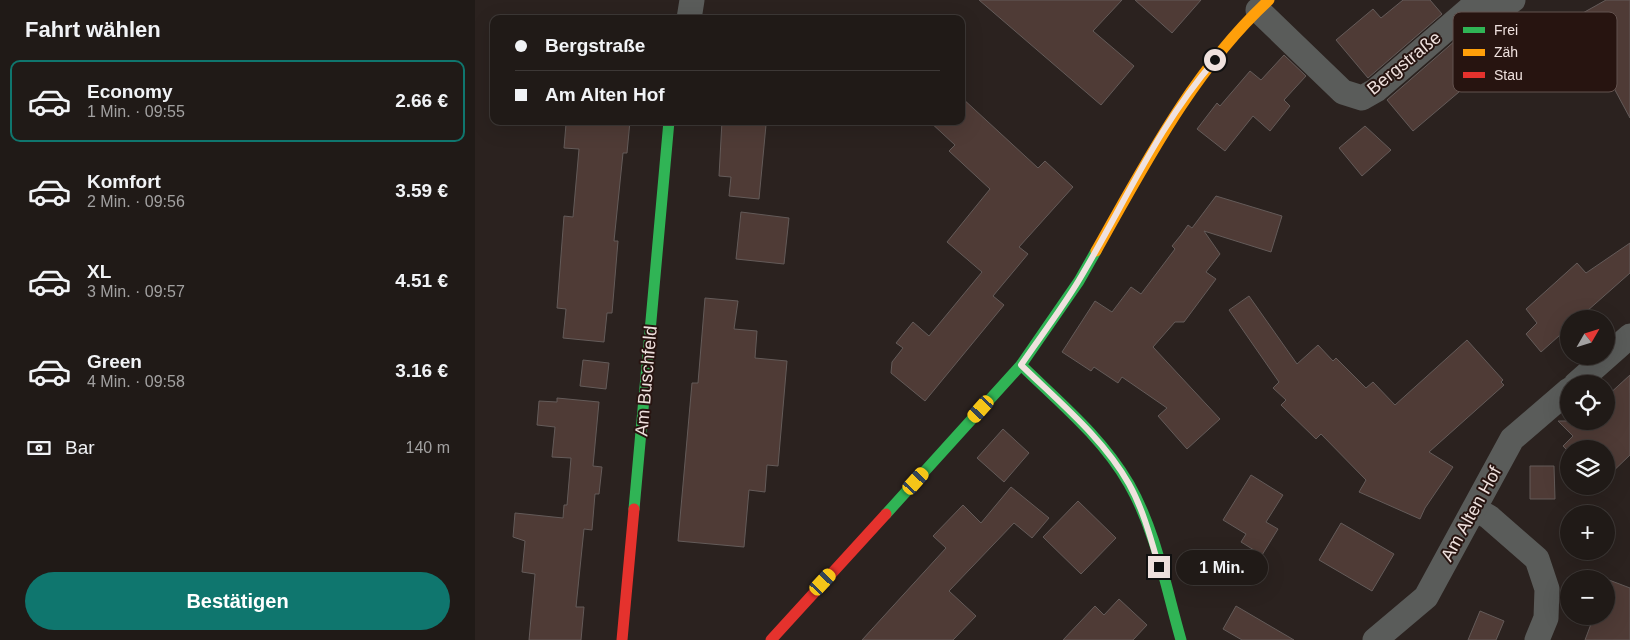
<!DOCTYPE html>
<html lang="de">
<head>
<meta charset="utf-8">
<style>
	:root { --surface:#201a17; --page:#2d2724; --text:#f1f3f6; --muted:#a2a1a1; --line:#3d3836; --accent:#0f766e }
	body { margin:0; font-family:Arial,sans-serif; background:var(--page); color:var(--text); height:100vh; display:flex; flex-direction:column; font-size:19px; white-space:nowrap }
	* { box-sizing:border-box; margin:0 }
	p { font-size:16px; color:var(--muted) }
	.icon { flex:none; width:28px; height:28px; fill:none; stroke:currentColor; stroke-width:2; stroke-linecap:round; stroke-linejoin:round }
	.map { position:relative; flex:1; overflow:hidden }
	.sheet { display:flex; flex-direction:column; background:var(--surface); width:475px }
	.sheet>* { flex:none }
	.top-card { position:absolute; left:15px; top:15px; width:475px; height:110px; border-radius:10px; box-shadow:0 5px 20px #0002,0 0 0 1px var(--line); display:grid; align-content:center; height:110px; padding:0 25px; background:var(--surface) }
	.needle { width:32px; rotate:51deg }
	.tools { position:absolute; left:1085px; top:310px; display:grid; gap:10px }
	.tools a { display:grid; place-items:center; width:55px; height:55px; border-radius:50%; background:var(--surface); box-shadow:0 5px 20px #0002,0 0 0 1px var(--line); font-size:25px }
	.end { position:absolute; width:22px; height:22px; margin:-11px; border:6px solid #efe1de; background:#111; box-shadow:0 0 0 2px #111 }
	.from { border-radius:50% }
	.bubble { position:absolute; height:35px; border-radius:18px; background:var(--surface); box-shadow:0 5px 20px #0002,0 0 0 1px var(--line); font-size:16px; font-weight:800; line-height:35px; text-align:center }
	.car { position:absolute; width:15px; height:30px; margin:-15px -8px; border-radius:6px; box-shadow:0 0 4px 1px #0007; background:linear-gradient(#f5c518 24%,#345 0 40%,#f5c518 0 76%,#345 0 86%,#f5c518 0) }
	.top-card b { display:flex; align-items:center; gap:18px; height:48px; font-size:19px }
	.top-card b+b { border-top:1px solid var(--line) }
	.top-card i { width:12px; height:12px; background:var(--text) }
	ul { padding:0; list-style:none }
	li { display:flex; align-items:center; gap:15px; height:82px; margin:0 10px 8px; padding:0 15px; border:2px solid transparent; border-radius:10px }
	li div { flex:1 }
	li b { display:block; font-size:19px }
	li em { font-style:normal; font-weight:800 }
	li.on { border-color:var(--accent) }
	li>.icon { width:45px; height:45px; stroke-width:1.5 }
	h2 { padding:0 25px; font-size:22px; line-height:60px }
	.pay { display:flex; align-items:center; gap:12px; height:55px; padding:0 25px; font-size:19px }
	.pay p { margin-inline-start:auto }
	.cta { display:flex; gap:10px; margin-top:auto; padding:10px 25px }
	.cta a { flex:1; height:58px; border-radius:30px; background:var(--accent); color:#fff; font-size:20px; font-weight:800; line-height:58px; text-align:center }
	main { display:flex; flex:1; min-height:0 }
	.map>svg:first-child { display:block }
	.building { fill:#4f3b36; stroke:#645b59 }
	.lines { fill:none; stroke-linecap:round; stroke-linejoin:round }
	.street { stroke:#5a5c5a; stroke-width:25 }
	.fast { stroke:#30b455; stroke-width:11 }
	.slow { stroke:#ff9f0a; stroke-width:11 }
	.jam { stroke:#e5322d; stroke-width:11 }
	.route { stroke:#efe1de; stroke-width:6 }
	.labels { text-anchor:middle; stroke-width:4; stroke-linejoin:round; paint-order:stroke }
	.street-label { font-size:18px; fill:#efe1de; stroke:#271410 }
	.key { fill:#271410; stroke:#63524e; stroke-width:1 }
	.key-label { font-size:14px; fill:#efe1de }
</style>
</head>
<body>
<main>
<section class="sheet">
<h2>Fahrt wählen</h2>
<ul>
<li class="on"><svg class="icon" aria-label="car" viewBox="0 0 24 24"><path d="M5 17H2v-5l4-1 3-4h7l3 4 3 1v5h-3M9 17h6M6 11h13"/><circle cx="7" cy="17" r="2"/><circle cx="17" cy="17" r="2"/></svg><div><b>Economy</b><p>1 Min. · 09:55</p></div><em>2.66 €</em></li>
<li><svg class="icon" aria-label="car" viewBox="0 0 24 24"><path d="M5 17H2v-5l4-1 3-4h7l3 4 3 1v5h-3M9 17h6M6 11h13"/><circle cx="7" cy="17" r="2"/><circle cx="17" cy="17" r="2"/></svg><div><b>Komfort</b><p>2 Min. · 09:56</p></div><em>3.59 €</em></li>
<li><svg class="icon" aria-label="car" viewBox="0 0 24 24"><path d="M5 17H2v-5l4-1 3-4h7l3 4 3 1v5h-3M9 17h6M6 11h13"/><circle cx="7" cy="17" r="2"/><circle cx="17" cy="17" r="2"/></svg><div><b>XL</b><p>3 Min. · 09:57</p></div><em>4.51 €</em></li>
<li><svg class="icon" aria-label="car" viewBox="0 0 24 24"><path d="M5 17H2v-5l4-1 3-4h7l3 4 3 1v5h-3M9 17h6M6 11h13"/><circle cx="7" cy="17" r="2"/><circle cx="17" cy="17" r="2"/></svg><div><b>Green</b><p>4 Min. · 09:58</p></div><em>3.16 €</em></li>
</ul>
<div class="pay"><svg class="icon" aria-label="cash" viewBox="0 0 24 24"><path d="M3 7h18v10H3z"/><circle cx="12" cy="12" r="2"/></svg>Bar<p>140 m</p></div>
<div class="cta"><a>Bestätigen</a></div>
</section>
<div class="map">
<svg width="1155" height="640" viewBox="0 0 1155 640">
	<rect width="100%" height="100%" fill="#2b221f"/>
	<g class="building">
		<path d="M504,0H647L618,31L659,66L626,105Z"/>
		<path d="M660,0H726L697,33Z"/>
		<path d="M928,0H955L967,14L893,78L861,40L898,9L906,18Z"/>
		<path d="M1131,0H1155V118L1119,51L1073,79L1057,52L1110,20L1106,14Z"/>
		<path d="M997,26L1024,58L938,131L912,100Z"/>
		<path d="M809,55L831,76L809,100L815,106L795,131L778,116L750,151L722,129L742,103L745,106L775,71L786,80Z"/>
		<path d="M486,97L563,168L570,161L598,187L544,247L553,254L518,296L529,305L450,401L416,373L417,362L428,348L421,343L438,322L454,336L507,272L472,242L515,189L474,151L480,145L454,121H486Z"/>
		<path d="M107,121H155L152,153H148L139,241H143L137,313H132L129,342L88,338L91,309L82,308L89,216L98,217L104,149L89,148L91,124L106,125Z"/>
		<path d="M247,121L291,125L284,199L254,196L256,177L244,176Z"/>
		<path d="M890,126L916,150L887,176L864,148Z"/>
		<path d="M741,196L807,216L796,252L729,231L745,254L731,272L741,279L709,322H700L678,347L745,419L712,449L683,416L692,408L647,377L643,383L619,367L616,371L587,352L620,301L637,312L656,287L666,294L700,249L697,246L706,235L713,225L717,228Z"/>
		<path d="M266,212L314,218L309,264L261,259Z"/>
		<path d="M1155,243V273L1103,319H1094V327L1066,352L1051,334L1062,323L1051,309L1102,263L1111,273Z"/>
		<path d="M774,296L822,364L843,345L858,361L861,358L891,388L898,382L920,405L992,340L1028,380L1026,382L1029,385L954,452L978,467L950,508L945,519L884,492L891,480L846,434L841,439L806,405L811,400L798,388L804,382L754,310Z"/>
		<path d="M230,298L263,301L259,329L282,331L280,358L312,361L303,466L292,465L290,492L274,490L269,547L203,541L217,383H223Z"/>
		<path d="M108,360L134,363L131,389L105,386Z"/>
		<path d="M1155,375V455L1131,478V449H1094V452L1088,446L1098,436L1083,421H1131V397Z"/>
		<path d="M82,398L124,402L118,466L127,467L124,494H120L117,530L109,529L101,607H109L106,640H54L60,574L47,572L50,541L38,537L40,513L88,518L89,505H92L96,458L77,457L80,427L62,425L64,401L82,402Z"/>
		<path d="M528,429L554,453L529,482L502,458Z"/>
		<path d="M1055,466H1079L1080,499H1055Z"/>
		<path d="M776,475L808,495L791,522L803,529L787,555L766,542L771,534L748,520Z"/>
		<path d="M536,487L574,518L557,538L539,523L474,591L501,616L478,640H387L471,548L458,536L488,505L506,523Z"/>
		<path d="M603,501L641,538L606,574L568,537Z"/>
		<path d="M866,523L919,554L897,591L844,560Z"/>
		<path d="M1134,580L1155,588V640H1110L1119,616H1131V586Z"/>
		<path d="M644,599L672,625L658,640H588L620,606L629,615Z"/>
		<path d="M761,606L819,640H767L748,629Z"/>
		<path d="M1005,611L1029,621L1021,640H993Z"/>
	</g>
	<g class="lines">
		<g class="street">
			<path d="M783,10L868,92L887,98L901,90L998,6L1027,8L1038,0"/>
			<path d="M214,19L217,0"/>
			<path d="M1101,384L1155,336"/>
			<path d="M1000,509L1014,517L1062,559L1072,589L1071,618L1062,640"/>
			<path d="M900,640L951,597L1037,439L1094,390"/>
		</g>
		<g class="fast">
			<path d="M546,365C584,402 627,437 654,484C681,531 691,588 706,640"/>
			<path d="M159,509L194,121"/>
			<path d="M411,514L546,365L604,281L621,251"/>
		</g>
		<path class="slow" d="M621,251C670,164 719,69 794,0"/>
		<g class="jam">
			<path d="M147,640L159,509"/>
			<path d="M296,640L411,514"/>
		</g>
	</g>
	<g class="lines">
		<path class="route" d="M684,567C676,539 668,509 654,484C628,438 584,402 546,365C565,337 586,310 604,280C648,207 683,125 740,60"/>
	</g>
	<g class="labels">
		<g class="street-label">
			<text transform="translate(929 63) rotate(-39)" y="6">Bergstraße</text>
			<text transform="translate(171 381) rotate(-85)" y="6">Am Buschfeld</text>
			<text transform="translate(996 514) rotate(-61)" y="6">Am Alten Hof</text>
		</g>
	</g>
	<rect x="978" y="12" width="164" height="80" rx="8" class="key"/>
	<rect x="988" y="27" width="22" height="6" fill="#30b455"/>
	<rect x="988" y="49" width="22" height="7" fill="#ff9f0a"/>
	<rect x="988" y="72" width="22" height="6" fill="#e5322d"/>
	<g class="key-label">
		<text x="1019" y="35">Frei</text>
		<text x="1019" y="57">Zäh</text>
		<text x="1019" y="80">Stau</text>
	</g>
</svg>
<div class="tools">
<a><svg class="needle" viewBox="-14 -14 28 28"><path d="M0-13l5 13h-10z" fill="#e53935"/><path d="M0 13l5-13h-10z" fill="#a2a1a1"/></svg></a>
<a><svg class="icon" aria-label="locate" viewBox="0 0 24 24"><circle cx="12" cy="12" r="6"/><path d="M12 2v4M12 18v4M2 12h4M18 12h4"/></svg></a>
<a><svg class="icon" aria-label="layers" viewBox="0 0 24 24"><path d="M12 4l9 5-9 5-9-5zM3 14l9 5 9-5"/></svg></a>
<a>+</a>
<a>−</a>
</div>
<i class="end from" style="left:740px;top:60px"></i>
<i class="end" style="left:684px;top:567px"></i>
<div class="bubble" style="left:701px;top:550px;width:92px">1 Min.</div>
<i class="car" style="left:506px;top:409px;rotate:222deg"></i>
<i class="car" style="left:441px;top:481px;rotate:42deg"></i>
<i class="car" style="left:348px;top:582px;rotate:43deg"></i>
<div class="top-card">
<b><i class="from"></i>Bergstraße</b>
<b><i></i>Am Alten Hof</b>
</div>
</div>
</main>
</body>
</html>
